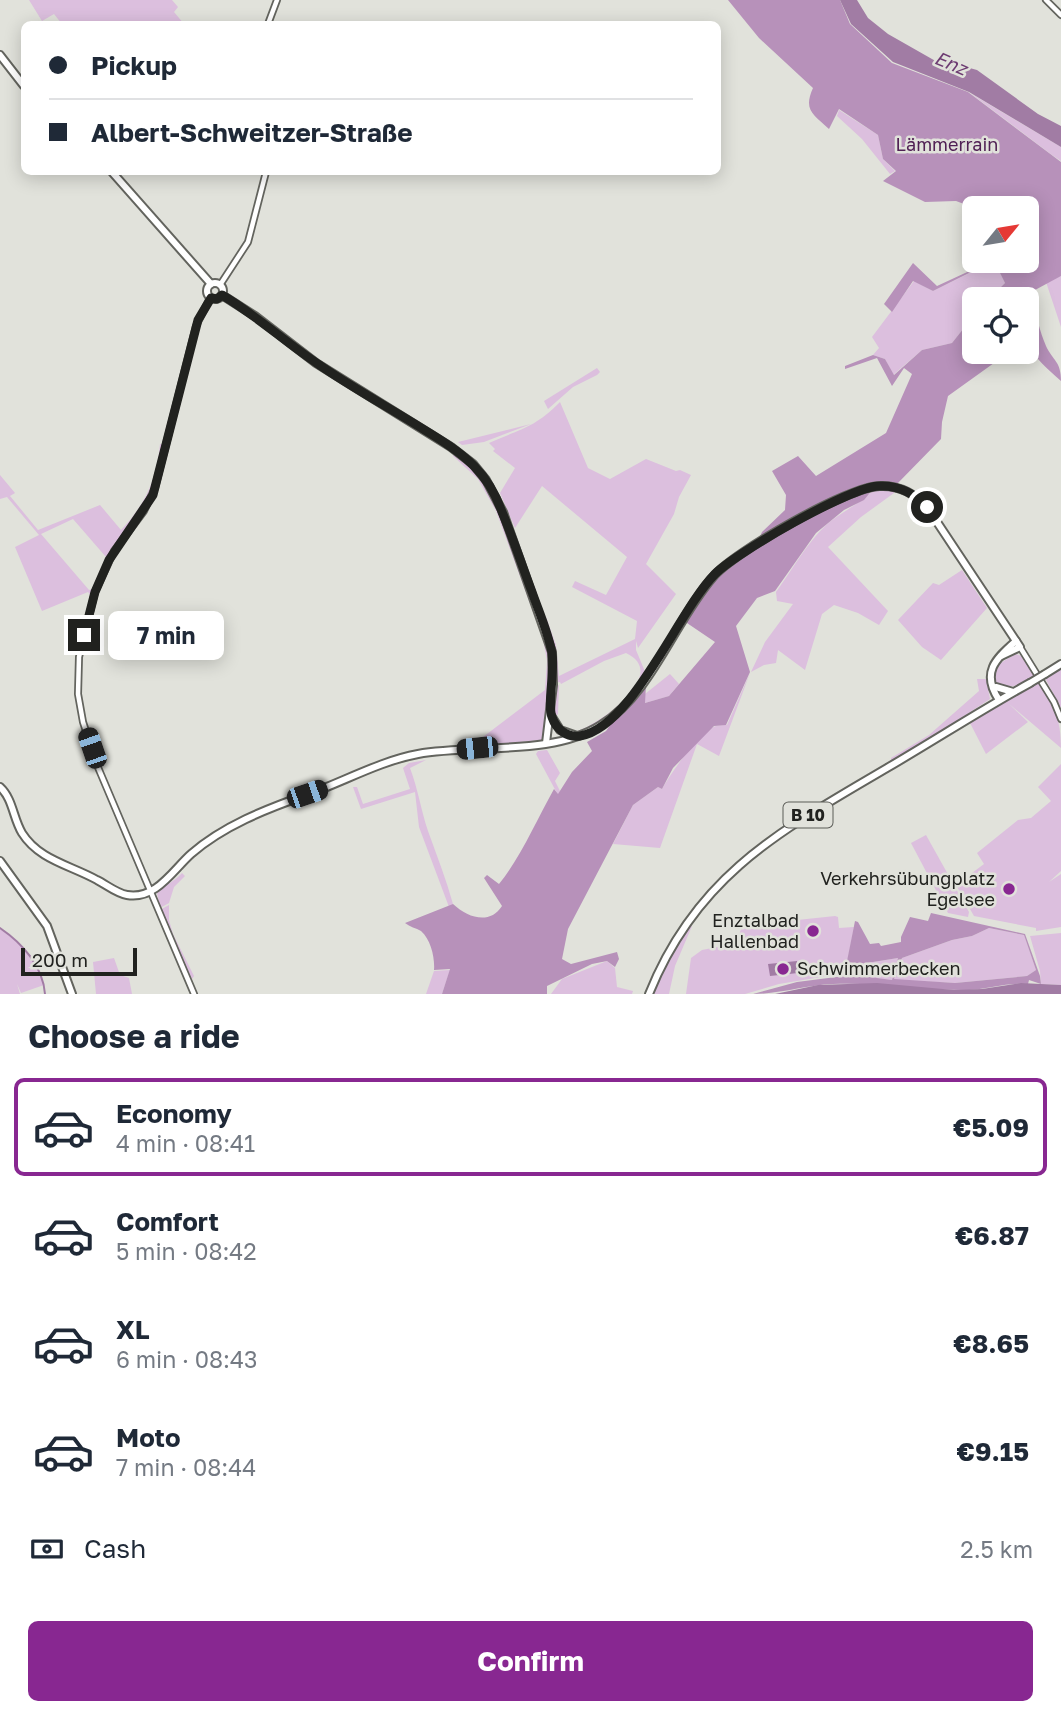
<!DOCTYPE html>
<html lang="en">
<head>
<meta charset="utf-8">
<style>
	:root { --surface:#fff; --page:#f6f6f7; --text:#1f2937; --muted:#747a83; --line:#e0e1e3; --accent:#882791 }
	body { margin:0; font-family:"Golos Text",sans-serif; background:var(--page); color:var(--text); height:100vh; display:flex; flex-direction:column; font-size:26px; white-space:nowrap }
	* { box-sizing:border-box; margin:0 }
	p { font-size:23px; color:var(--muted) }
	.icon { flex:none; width:38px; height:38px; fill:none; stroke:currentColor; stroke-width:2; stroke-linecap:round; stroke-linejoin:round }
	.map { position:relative; height:994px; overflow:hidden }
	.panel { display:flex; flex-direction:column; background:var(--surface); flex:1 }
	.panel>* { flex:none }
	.banner { position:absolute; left:21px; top:21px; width:700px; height:154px; border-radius:10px; box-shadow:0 4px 18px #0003; display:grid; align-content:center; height:154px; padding:0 28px; background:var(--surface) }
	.needle { width:46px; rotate:60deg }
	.controls { position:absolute; left:962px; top:196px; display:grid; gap:14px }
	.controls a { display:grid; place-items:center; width:77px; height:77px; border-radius:10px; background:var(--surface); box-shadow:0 4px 18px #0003; font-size:35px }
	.scale { position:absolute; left:21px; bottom:18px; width:116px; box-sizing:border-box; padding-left:7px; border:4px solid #21221f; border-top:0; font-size:19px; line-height:24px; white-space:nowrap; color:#21221f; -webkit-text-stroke:5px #e1e2db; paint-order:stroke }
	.end { position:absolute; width:32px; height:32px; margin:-16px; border:9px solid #21221f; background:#fff; box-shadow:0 0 0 4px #fff }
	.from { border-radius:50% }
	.bubble { position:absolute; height:49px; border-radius:10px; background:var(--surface); box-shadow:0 4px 18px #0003; font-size:23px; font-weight:700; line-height:49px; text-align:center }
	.car { position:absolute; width:21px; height:42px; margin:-21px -10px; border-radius:9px; box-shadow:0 0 5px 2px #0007; background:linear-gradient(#222 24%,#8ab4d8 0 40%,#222 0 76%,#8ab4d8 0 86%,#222 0) }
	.banner b { display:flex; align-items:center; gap:24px; height:66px; font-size:26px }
	.banner b+b { border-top:2px solid var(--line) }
	.banner i { width:18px; height:18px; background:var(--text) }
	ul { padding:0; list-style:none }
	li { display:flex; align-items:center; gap:21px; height:98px; margin:0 14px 10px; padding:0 14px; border:4px solid transparent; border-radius:10px }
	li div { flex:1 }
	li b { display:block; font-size:26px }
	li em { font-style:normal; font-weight:700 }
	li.selected { border-color:var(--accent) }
	li>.icon { width:63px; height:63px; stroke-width:1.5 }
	h2 { padding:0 28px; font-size:32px; line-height:84px }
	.pay { display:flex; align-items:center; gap:18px; height:77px; padding:0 28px; font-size:26px }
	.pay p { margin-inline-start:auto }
	.cta { display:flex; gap:14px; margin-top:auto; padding:14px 28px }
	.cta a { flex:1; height:80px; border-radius:10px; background:var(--accent); color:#fff; font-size:28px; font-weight:700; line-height:80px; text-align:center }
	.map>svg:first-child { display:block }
	.green { fill:#dcbfde; fill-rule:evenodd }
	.forest { fill:#b791ba; fill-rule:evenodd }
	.water { fill:#a17ca4 }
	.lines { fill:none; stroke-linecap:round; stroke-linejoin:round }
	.stream { stroke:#a17ca4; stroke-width:2 }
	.minor-casing { stroke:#63645e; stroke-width:8 }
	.major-casing { stroke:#63645e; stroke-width:10 }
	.minor { stroke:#fff; stroke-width:4.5 }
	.major { stroke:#fff; stroke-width:6 }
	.major-bridge-casing { stroke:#63645e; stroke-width:10; stroke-linecap:butt }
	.major-bridge { stroke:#fff; stroke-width:6 }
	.route { stroke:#21221f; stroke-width:9 }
	.poi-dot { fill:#882791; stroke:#e1e2db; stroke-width:2.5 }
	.labels { text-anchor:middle; stroke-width:5; stroke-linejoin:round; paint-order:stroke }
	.shield { fill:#e1e2db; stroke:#5b5c57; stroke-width:2 }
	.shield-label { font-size:16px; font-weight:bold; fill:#21221f }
	.park-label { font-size:18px; fill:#502054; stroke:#e1e2db }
	.poi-label { font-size:18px; fill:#21221f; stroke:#e1e2db; text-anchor:end }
	.water-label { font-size:19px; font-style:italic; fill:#6d3c72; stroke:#e1e2db }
</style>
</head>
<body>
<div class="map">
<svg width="1061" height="994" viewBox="0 0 1061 994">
	<rect width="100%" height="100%" fill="#e1e2db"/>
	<g class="green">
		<path d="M29,0H172L178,7L174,12L184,24H62L54,14L42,21Z"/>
		<path d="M970,93L1061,147V161L1052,155Z"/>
		<path d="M839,110L878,135L883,159L895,171L890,174L862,139L837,116Z"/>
		<path d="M994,261L1005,283L989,299H975V314L952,343L922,350L893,375L885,359L873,355L879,348L872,337L914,281L933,291Z"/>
		<path d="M1061,276V327L1046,282Z"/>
		<path d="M597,368L600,372L597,375L573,387L548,409L544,401Z"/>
		<path d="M560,402L588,468L610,479L646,459L676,471L680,470L691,475L679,497L674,514L646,564L676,594L638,648L636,641V650L646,674C632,692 603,732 579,734C574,734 567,731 562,730L553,715L555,687L559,685L558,714L556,716L563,726L575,732C599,725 671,674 626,653L604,661L561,684L560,682L555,683L552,645L544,618L546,617L556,645L559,676L635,639L637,621L572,587L575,581L606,595L627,557L542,486L515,528L500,493L515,468L493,451L495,449L489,443C522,428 533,429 560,402Z"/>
		<path d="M531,424L484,442L462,445L458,442Z"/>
		<path d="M163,440H165L155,487L139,516L113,551L92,597L88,592L42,611L15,547L39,535L7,497L0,499V475L15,493L10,496L38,530L100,505L121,530C145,505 157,479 160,444H162ZM73,519L106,557L92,589L89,590L41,534Z"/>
		<path d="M454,453L480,475L495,499L550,652L552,681L545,738L541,740L482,746L478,744L481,742L479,740L545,690L547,661L543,639L496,511L478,479L453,456Z"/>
		<path d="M875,488L895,490L894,493L861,517L828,547L888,611L879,625L858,613L834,605L822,614L805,670L778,650L776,663L764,665L751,672L765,642L793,604L777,601L776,592C792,570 806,544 826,525C842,511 861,504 875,488Z"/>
		<path d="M962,570L987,608L941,660L922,647L898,620L933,583L939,585Z"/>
		<path d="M1016,654L1021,656L1035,676C1022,684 1011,690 996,684C990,667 1003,661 1016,654Z"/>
		<path d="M1061,668V708L1045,678Z"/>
		<path d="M750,673L719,756L697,744L660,848L613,844L633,805L658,787L662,789C671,773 699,732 716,726C719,725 723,725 727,725Z"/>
		<path d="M670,674L679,684L669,696L645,703V694Z"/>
		<path d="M977,679H986L990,699L928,740L891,761V758L929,735L979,691Z"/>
		<path d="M1040,681C1054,707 1061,718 1061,748L1008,703L1028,722L986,754L970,723Z"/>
		<path d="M547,750L560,773L555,781L560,791L558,795L536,754L538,751Z"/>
		<path d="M426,760L410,768C418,789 421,810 428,831C437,856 446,879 453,904L449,907L419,827L415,792L361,809L353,787H357L363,804L410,789L403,768L409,763Z"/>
		<path d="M1061,764V871L1049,882L1061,874V927L1036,931V928L974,916L956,885L984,864L977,853L1018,820L1031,818L1051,801L1038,787Z"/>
		<path d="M926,835L969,912L968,917L948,913L911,843Z"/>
		<path d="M182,873L185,876L174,887L169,903L160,908L157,893C164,885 173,883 182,873Z"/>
		<path d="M169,905V920L173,934L194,976L192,979L170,934L160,910Z"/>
		<path d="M835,916L838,917L839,928L854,927L845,973L779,984L745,994H686L691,958L702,950L733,944L737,941L742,926Z"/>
		<path d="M688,926H692L675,966L669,994H652L675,946Z"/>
		<path d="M989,928L1024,935L1036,970L1027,976L955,983L893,980L902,958L952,940L972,936Z"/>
		<path d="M0,929C20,942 37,961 44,985L21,993L17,984L20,994H0Z"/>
		<path d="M1061,933V985L1041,984L1040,971L1030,936Z"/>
		<path d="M114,958L120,975L129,978L132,994H96L93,962Z"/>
		<path d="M898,958L892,980L846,975L848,966Z"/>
		<path d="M607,961L615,968L617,987L633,991L632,994H551L562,979Z"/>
		<path d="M450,970L442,994H426L434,971Z"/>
	</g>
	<g class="forest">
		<path d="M728,0H840L850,24L892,63L968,92L1061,162V276L1035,290C1033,308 1039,329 1046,346C1053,361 1061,361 1061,381C1023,347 1027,349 1027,299H989L1005,283L994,261H1027V208H975L956,201L925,202L883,181L896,171L883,159L878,135L839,109L829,129C813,114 803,110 813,88L759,38Z"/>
		<path d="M991,261H993L933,291L913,281L892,312L884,304L913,263L937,286Z"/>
		<path d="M975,314V352H989L994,363L948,396L942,422L941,439L897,484L878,483L864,500L844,510L816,533L775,591L757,598L736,626L750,672L726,725L714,726L673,768L662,789L658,787L633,805L568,929L562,959L571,964L617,952L619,959L615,967L607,961L592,964L547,986V994H442L450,969L434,970C435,958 431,940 421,931C416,928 410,927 405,923L453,904C468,918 490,925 502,906L484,878L487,875L499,884C521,857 536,821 554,789L558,794L572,772L592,751L587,742L606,731L615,718L646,685L645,703L669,696L715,642L684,621L716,577L726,567L753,551L762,532L785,510L786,495L772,471L798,456L816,476L886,433L912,374L904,368L892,386L877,358L845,369V366L873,355L885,359L894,375L922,350L952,343Z"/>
		<path d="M931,913L1025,934L1040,976L1041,984L1029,980L1028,984C1008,982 989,989 969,990C923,991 879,982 833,984C806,985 780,994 753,994L797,982L844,976L855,921L858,922L870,944L879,943L881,946L901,942V937L910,917L928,921ZM989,928L1024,935L1036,970L1027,976L955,983L894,979L902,958L952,940L972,936ZM898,958L892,980L847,974L848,966Z"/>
	</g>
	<g class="water">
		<path d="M840,0H857L868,18L888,34L939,63L955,64L977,70L1038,114L1061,126V147L969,92L893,62L851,24Z"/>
		<path d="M797,961L798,973L770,976L768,964Z"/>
		<path d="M877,983L954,990L982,989L1021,983L1061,985V994H775L818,985Z"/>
	</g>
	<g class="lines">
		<path class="stream" d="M0,928C22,943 43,966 45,994"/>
		<defs>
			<g id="minor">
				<path d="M1046,0L1061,15"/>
				<path d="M268,24L277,0"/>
				<path d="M220,285L248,242L266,172"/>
				<path d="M1020,647L1054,702L1061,719"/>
				<path d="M194,994L97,765L83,722L78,694L79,657L95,592L114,551L144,511L155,488L196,326L210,298"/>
			</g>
			<g id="major">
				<path d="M0,55L24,86"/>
				<path d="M112,172L211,284"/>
				<circle cx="215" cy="291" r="8"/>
				<path d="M222,295L255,316L316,363L451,447L473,464L486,480L503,512L552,652L553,685L546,743"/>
				<path d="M1045,674L1061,664"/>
				<path d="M996,687L1013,692"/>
				<path d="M999,700C981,673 995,659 1016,641"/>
				<path d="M550,714L560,730L577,736"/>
				<path d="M0,787C13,799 13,818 22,833C39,860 70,865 97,880C107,885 116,893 127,895C156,900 173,870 191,854C223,826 266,809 306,795C343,782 380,761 418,754C474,744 553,756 601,725C652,693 674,622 713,577C734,552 849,486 880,486C900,485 917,495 929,510L1020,647L1001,656"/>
				<path d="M0,861L47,926L72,994"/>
				<path d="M649,994C697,874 782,830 887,768C935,740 981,710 1030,683"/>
			</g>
		</defs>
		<use href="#minor" class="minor-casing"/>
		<use href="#major" class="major-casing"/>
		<use href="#minor" class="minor"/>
		<use href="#major" class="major"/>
		<defs>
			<path id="major-bridge" d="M1030,683L1045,674"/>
		</defs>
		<use href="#major-bridge" class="major-bridge-casing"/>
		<use href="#major-bridge" class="major-bridge"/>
	</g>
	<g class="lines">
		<path class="route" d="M84,635L95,592L109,560L153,495L198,320L211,298L217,299L222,295C256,315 285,342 318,364C351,387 388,407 423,429C441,440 459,451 474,466C487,479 496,495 502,512C513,538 522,565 532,592C539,612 548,632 552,653C555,671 547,705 552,717C556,729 567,738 580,736C633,727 678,611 715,574C737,552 850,487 879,486C898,485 914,493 927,507"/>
	</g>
	<g class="poi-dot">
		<circle cx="1009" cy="889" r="7"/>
		<circle cx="813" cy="931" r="7"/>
		<circle cx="783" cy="969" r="7"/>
	</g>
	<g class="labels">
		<rect class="shield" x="783.5" y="802.5" width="49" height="25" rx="5"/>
		<g class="shield-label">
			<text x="808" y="821">B 10</text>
		</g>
		<g class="park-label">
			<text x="947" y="151">Lämmerrain</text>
		</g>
		<g class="poi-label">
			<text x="995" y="885">Verkehrsübungplatz<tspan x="995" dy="21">Egelsee</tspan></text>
			<text x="799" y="927">Enztalbad<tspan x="799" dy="21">Hallenbad</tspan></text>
			<text x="797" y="975" text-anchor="start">Schwimmerbecken</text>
		</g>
		<g class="water-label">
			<text transform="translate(951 63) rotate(23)" y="7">Enz</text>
		</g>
	</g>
</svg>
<div class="controls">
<a><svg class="needle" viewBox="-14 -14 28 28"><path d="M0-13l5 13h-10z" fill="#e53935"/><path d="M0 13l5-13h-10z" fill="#747a83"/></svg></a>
<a><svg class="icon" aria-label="locate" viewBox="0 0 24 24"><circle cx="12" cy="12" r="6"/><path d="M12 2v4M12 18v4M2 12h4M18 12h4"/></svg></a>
</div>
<div class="scale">200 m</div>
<i class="end from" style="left:927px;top:507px"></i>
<i class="end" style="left:84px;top:635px"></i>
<div class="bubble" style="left:108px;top:611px;width:116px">7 min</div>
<i class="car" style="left:92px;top:748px;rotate:341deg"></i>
<i class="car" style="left:477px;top:748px;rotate:264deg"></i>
<i class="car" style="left:307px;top:794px;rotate:71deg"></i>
<div class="banner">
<b><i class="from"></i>Pickup</b>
<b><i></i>Albert-Schweitzer-Straße</b>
</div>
</div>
<section class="panel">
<h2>Choose a ride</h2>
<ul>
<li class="selected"><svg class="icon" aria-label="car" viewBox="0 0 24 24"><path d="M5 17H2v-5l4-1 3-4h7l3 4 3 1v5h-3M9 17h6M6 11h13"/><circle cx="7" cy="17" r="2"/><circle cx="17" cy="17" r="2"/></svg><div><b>Economy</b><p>4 min · 08:41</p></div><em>€5.09</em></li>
<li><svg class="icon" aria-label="car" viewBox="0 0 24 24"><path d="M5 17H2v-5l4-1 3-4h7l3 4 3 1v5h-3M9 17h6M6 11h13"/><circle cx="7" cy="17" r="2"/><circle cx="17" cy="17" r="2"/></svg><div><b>Comfort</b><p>5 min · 08:42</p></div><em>€6.87</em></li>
<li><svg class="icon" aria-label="car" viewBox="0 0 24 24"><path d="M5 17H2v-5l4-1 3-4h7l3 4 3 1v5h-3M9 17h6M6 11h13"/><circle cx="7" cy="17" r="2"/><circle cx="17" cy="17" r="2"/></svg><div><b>XL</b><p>6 min · 08:43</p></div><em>€8.65</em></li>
<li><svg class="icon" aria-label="car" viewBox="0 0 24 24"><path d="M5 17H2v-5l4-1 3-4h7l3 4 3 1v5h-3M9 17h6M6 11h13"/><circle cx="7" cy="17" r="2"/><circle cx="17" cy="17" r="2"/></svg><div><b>Moto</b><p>7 min · 08:44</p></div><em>€9.15</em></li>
</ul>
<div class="pay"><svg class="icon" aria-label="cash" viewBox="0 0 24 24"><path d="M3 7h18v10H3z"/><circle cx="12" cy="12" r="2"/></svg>Cash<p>2.5 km</p></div>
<div class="cta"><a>Confirm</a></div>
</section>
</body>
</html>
